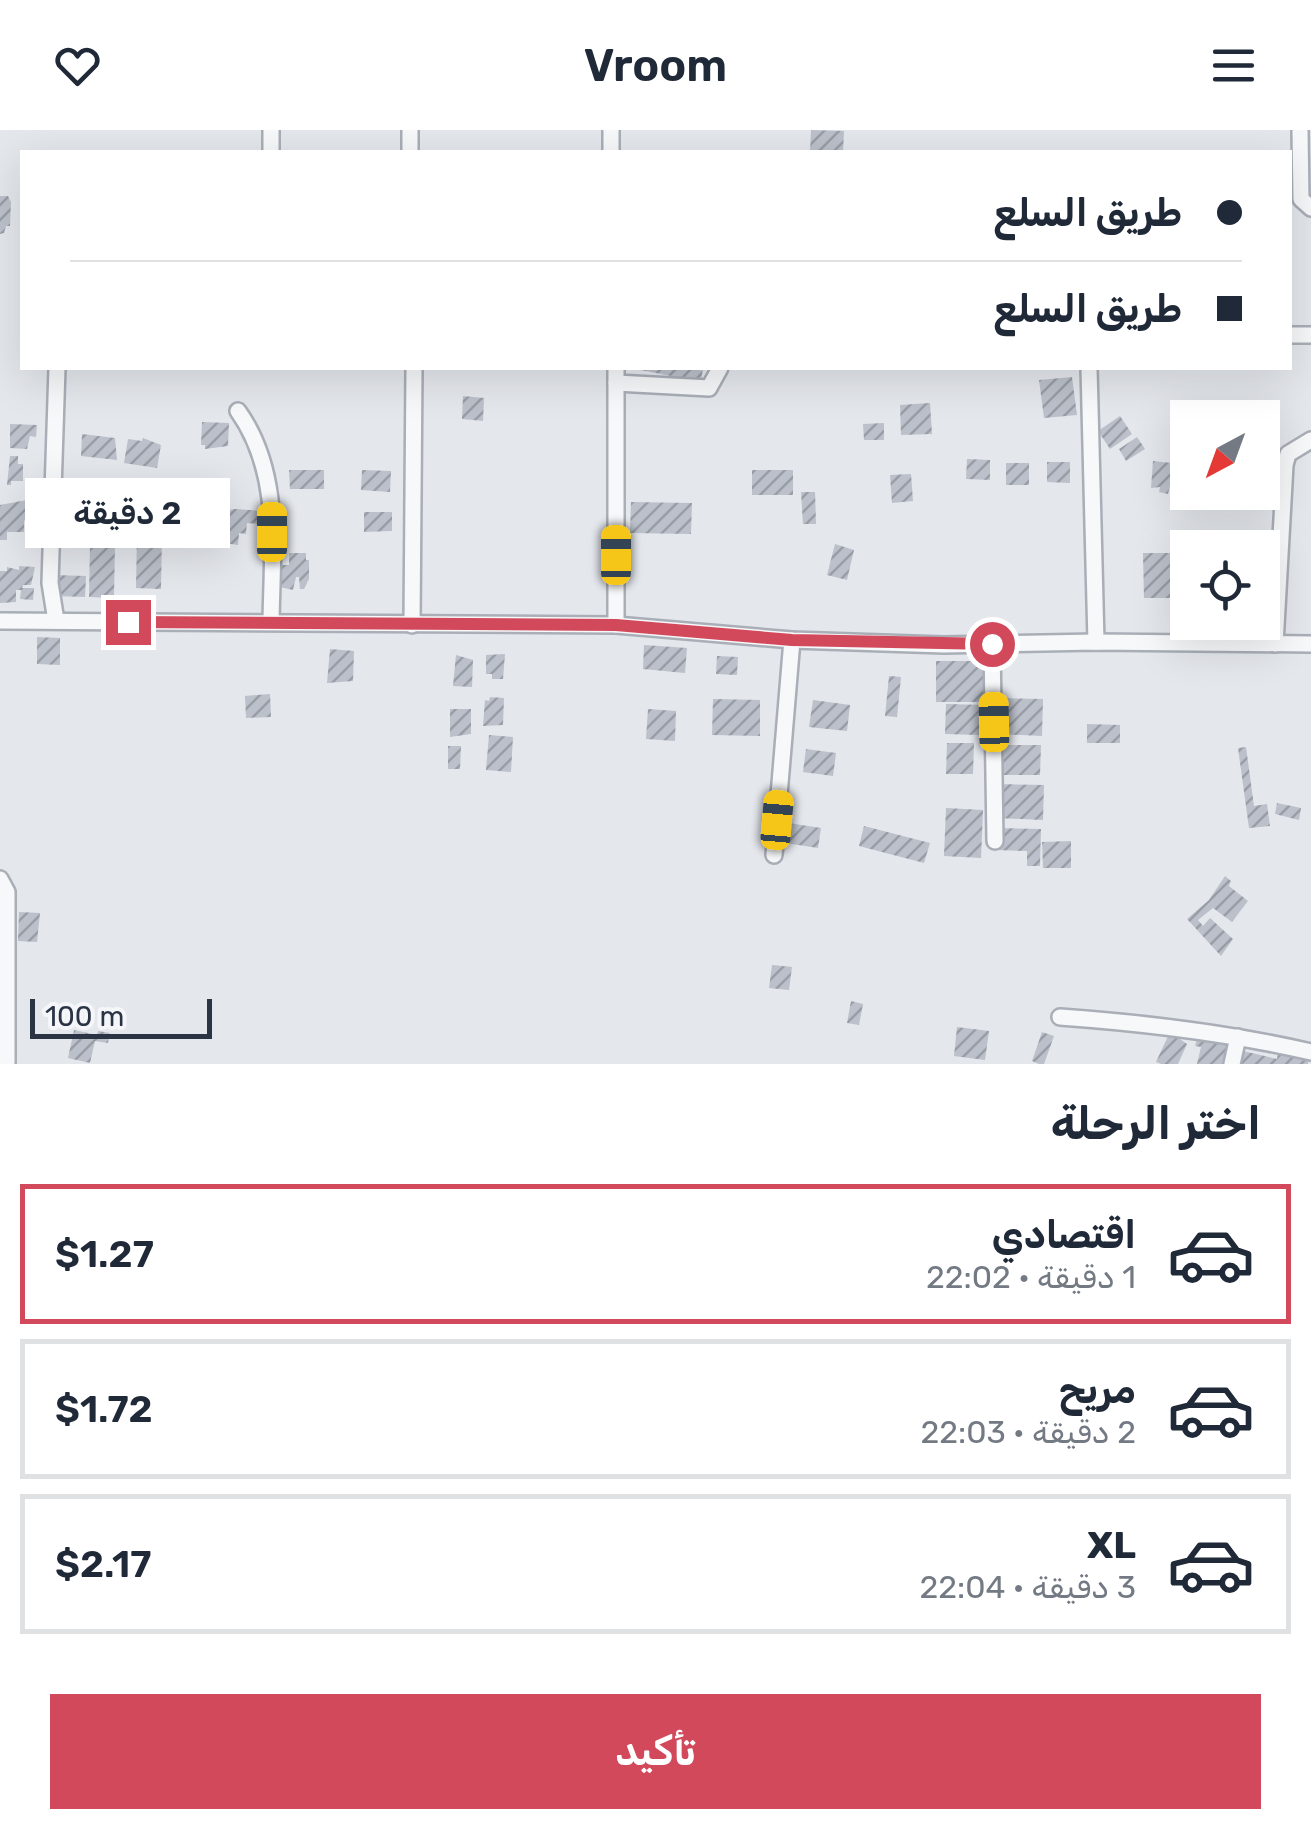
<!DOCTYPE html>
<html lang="ar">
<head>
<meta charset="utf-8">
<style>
	:root { --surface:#fff; --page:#f2f2f3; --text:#1f2937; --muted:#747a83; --line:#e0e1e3; --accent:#d1495b }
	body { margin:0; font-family:Rubik,Cairo,sans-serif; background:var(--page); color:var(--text); direction:rtl; height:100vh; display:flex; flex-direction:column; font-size:38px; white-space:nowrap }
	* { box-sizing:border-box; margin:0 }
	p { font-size:32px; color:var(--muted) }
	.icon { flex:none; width:55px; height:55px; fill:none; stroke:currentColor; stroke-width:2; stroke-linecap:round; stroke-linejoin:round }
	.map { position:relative; height:934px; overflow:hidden; direction:ltr }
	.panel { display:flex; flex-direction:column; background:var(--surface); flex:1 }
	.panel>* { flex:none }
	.guide { position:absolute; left:20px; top:20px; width:1272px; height:220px; border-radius:0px; box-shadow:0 10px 40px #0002; direction:rtl; display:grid; align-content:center; height:220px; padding:0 50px; background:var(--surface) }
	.needle { width:65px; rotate:221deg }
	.buttons { position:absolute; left:1170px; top:270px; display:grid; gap:20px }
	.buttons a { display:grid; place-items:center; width:110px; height:110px; border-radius:0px; background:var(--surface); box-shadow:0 10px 40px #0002; font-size:50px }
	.scale { position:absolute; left:30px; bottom:25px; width:182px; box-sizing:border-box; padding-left:10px; border:5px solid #2b3445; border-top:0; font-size:28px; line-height:35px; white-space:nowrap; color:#2b3445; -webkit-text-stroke:8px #f4f6f9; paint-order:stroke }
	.end { position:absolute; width:45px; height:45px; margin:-22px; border:12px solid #d1495b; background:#fff; box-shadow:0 0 0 5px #fff }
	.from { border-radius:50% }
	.bubble { position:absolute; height:70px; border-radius:0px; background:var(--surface); box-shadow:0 10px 40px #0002; font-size:32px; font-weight:600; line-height:70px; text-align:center; direction:rtl }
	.car { position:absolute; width:30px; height:60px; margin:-30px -15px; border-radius:12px; box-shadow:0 0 8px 2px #0007; background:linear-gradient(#f5c518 24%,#345 0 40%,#f5c518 0 76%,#345 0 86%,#f5c518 0) }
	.guide b { display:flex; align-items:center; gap:35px; height:95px; font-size:38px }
	.guide b+b { border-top:2px solid var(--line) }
	.guide i { width:25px; height:25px; background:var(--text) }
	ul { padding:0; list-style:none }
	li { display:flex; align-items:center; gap:30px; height:140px; margin:0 20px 15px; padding:0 30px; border:5px solid var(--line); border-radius:0px }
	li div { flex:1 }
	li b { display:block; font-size:38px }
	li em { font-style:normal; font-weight:600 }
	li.active { border-color:var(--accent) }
	li>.icon { width:90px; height:90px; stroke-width:1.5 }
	h2 { padding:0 50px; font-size:45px; line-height:120px }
	.button { display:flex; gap:20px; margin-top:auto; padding:20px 50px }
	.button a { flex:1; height:115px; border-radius:0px; background:var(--accent); color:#fff; font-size:40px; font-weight:600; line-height:115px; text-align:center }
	header { display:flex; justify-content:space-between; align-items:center; height:130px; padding:0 50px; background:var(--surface); font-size:45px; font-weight:600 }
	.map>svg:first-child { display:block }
	.building { fill:url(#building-hatch) }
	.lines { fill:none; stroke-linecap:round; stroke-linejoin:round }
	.minor-casing { stroke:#a9aeb7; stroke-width:20 }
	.minor { stroke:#f7f8fa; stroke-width:15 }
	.route { stroke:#d1495b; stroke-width:12 }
</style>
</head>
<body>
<header><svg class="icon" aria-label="menu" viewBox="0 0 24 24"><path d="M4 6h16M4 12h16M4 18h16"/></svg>Vroom<svg class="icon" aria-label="heart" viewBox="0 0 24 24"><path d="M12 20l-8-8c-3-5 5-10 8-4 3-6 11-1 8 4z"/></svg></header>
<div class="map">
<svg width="1311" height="934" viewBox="0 0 1311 934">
	<defs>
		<pattern id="building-hatch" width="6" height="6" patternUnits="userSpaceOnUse" patternTransform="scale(2.5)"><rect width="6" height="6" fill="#bbc0ca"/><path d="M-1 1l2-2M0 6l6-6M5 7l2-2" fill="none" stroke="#989da6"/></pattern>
	</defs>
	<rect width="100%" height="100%" fill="#e4e7ec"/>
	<g class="building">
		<path d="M811,0L844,1L843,22H810Z"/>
		<path d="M0,66H8L11,72L10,96H6L4,103L0,104Z"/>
		<path d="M631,238H703L701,252Z"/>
		<path d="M1072,247L1077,285L1044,288L1039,250Z"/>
		<path d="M463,266L484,268L483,291L462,289Z"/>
		<path d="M930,273L932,304L901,305L900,275Z"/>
		<path d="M1120,286L1132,304L1110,319L1098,301Z"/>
		<path d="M202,292L229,293L228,316L205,319V315H201Z"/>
		<path d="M884,293V310H864L863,294Z"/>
		<path d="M10,294L37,295L36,307L30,306L27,319L10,318Z"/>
		<path d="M82,304L115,308L117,330L81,326Z"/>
		<path d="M1137,307L1145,319L1126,331L1119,319Z"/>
		<path d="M143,308L161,315L157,338L124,333L128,309L142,311Z"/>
		<path d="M10,326H18V334H23V351H11V355H7Z"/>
		<path d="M967,329L990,330V350L966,349Z"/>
		<path d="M1153,331L1181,334L1180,343L1176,342L1175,351L1171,352L1168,364L1159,362L1160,357L1151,358Z"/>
		<path d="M1047,332H1070V353L1047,352Z"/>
		<rect x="1006" y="333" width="23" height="22"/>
		<path d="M289,340H324V359H290Z"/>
		<path d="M362,340L391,341L390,362L361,360Z"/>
		<rect x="752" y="340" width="41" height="25"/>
		<path d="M911,344L913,371L892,373L890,345Z"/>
		<path d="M801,362H815L816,394H803Z"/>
		<path d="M27,370L30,385L24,391V402H7V410H0V375Z"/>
		<path d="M184,370L210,371L209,406L188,408L171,394V383Z"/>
		<path d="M631,372L692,373L691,404L630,403Z"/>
		<path d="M235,379L261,381L259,394L247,393L246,404L239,403L238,415L224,413L228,380Z"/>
		<path d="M364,382H392V401L364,402Z"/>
		<path d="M137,404H162L161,459L136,458Z"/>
		<path d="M90,413L115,414L114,468L89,467Z"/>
		<path d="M835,414L854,420L847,450L827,445Z"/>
		<path d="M289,423H306V430H309V449L304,459H300L299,447H296L293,460L280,457L282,435H289Z"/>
		<path d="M1143,423H1173L1174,468H1144Z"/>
		<path d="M19,436L35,437L31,455H23L22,458H34L33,470L20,469L21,460H16V472L0,473V441H7V437L19,440Z"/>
		<path d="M54,445L86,446L85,467L54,466Z"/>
		<path d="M1174,466H1188V486L1173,485Z"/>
		<path d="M37,507L60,508V535L37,534Z"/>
		<path d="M644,515L687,518L685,543L643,539Z"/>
		<path d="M330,519L354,521L353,551L327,553Z"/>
		<path d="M505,524L503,549H492V544H486V525Z"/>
		<path d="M456,525L473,530L472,557L453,556Z"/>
		<path d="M717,526L738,527L737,545L716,544Z"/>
		<rect x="936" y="531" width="49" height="41"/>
		<path d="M889,546L901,547L897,587L885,586Z"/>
		<path d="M270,564L271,587L246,588L245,566Z"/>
		<path d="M490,567L504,568L503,595L483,596L485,570L489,571Z"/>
		<path d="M999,568L1043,569L1042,606L998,604Z"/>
		<path d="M713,569L760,570V606L712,605Z"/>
		<path d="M813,570L850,575L847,601L809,597Z"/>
		<path d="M946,574L986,575L985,601H979V605L945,604Z"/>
		<path d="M450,579H471V604L450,607Z"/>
		<path d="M648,579L676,581L675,611L646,609Z"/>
		<path d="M1087,594L1120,595V613H1087Z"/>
		<path d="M489,605L513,607L511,642L486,640Z"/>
		<path d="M947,613H974L973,644H946Z"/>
		<path d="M1000,615H1041L1040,645H1000Z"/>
		<path d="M448,616H461L460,639H448Z"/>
		<path d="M1246,617L1254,676L1267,674L1270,696L1249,698L1238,618Z"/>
		<path d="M806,619L836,623L833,646L803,642Z"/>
		<path d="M999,654L1044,655L1043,690L997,688Z"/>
		<path d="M1277,673L1301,678L1299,690L1275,684Z"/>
		<path d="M946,678L983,680L981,728L944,726Z"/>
		<path d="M782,692L821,698L818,718L779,712Z"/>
		<path d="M864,696L930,713L924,733L859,716Z"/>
		<path d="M997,698L1041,699L1040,736H1027V721L997,720Z"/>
		<path d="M1071,711V738H1043L1042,712Z"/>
		<path d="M1225,746L1231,751L1229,756L1248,771L1232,792L1213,778L1198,790L1203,796L1210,788L1233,809L1221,826L1187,789L1209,770Z"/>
		<path d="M19,782L40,783L37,812L18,811Z"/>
		<path d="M772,835L792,837L789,860L769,858Z"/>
		<path d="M851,871L863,874L859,895L847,893Z"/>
		<path d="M957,897L989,901L985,930L954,926Z"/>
		<path d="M74,900L97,905L98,901L110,903L108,913L95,911L90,933L68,928Z"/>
		<path d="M1042,902L1054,906L1044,934H1039L1032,931Z"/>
		<path d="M1170,902L1187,914L1178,934H1161L1156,932Z"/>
		<path d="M1199,902L1229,909L1223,934H1197L1201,917L1195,916Z"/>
		<path d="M1239,920L1277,929L1278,922L1309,928L1308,934H1236Z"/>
	</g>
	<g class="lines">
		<defs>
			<g id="minor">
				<path d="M410,0V22"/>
				<path d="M611,0V22"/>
				<path d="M1300,0L1301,69L1311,78"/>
				<path d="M271,22V0"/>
				<path d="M1290,205H1311"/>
				<path d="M616,238V495"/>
				<path d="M1089,238L1096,512"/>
				<path d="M616,253L709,258L720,238"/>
				<path d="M238,281C282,343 272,420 271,492"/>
				<path d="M0,491L616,495L792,510L944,515L1096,512L1311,514"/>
				<path d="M56,491L50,453L57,238"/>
				<path d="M412,495L414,238"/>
				<path d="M992,514L995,711"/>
				<path d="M1275,514L1285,335L1288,324L1311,310"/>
				<path d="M774,725L792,510"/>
				<path d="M0,749L7,762V932"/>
				<path d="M1060,887C1144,893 1229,903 1311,922"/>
				<path d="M1232,934L1238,907"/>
			</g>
		</defs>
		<use href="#minor" class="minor-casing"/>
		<use href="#minor" class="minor"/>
	</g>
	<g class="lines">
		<path class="route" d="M128,492L616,495L792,510L992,514"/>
	</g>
</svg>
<div class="buttons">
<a><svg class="needle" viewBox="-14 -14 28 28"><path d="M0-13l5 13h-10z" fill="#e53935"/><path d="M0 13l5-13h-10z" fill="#747a83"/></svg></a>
<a><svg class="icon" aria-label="locate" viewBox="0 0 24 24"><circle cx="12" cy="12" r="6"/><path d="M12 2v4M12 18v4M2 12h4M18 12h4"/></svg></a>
</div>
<div class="scale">100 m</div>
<i class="end from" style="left:992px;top:514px"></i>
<i class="end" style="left:128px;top:492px"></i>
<div class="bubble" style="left:25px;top:348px;width:205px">2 دقيقة</div>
<i class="car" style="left:272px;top:402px;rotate:0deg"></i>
<i class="car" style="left:616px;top:425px;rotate:0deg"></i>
<i class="car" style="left:994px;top:592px;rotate:359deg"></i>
<i class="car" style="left:777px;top:690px;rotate:5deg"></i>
<div class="guide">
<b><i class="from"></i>طريق السلع</b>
<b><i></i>طريق السلع</b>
</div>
</div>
<section class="panel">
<h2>اختر الرحلة</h2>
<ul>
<li class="active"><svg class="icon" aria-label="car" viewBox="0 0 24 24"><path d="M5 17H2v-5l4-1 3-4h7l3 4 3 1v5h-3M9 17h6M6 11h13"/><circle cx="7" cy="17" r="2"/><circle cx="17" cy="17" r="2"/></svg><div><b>اقتصادي</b><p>1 دقيقة · 22:02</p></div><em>$1.27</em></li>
<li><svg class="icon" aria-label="car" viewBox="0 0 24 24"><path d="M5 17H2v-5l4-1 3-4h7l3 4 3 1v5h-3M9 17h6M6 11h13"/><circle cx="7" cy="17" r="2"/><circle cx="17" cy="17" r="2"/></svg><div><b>مريح</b><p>2 دقيقة · 22:03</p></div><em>$1.72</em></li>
<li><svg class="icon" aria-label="car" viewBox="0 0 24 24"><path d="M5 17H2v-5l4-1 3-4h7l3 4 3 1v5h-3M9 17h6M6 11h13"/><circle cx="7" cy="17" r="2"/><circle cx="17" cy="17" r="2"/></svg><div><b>XL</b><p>3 دقيقة · 22:04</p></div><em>$2.17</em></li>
</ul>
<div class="button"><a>تأكيد</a></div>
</section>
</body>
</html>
